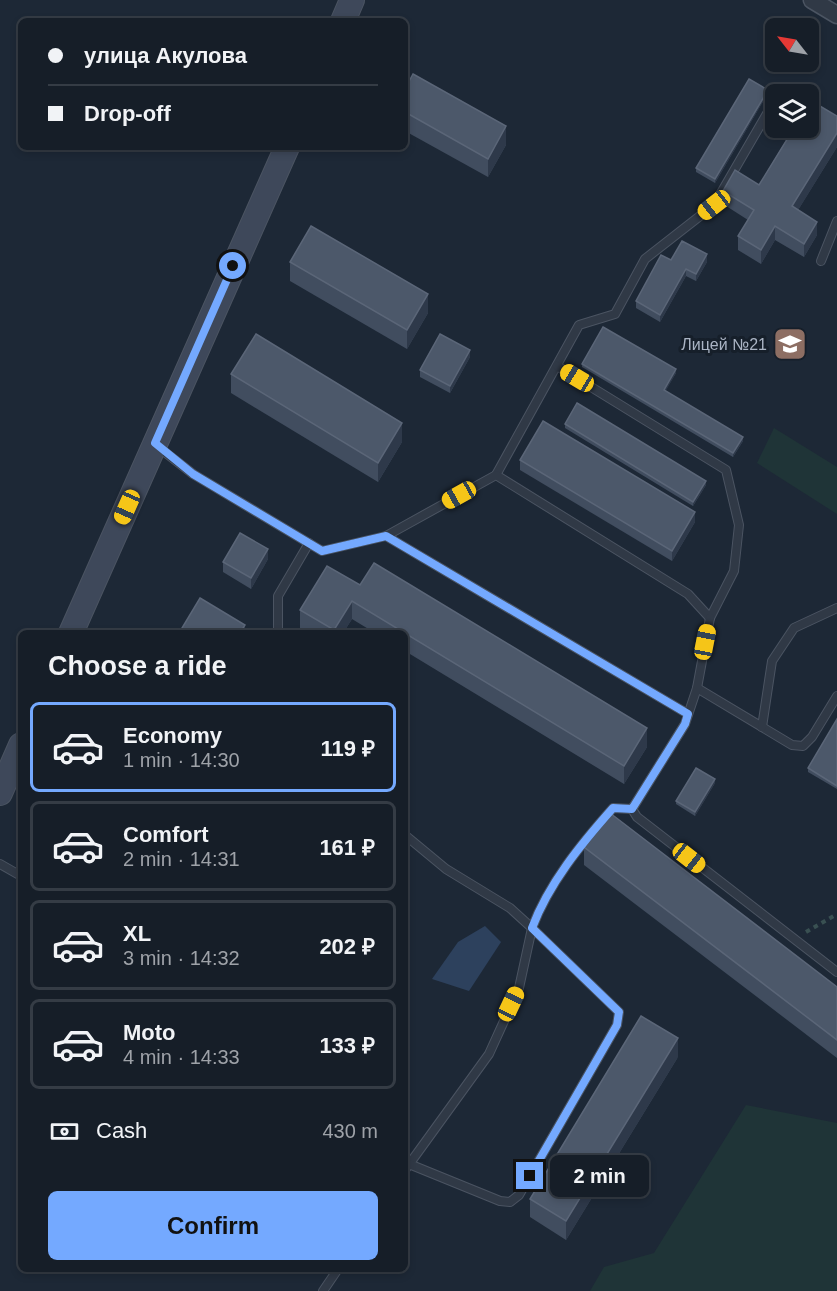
<!DOCTYPE html>
<html lang="en">
<head>
<meta charset="utf-8">
<style>
	:root { --surface:#161e28; --page:#232b34; --text:#f1f3f6; --muted:#9ea2a8; --line:#353c45; --accent:#74a9ff }
	body { margin:0; font-family:Helvetica,sans-serif; background:var(--page); color:var(--text); height:100vh; display:flex; flex-direction:column; font-size:22px; white-space:nowrap }
	* { box-sizing:border-box; margin:0 }
	p { font-size:20px; color:var(--muted) }
	.icon { flex:none; width:33px; height:33px; fill:none; stroke:currentColor; stroke-width:2; stroke-linecap:round; stroke-linejoin:round }
	.map { position:relative; flex:1; overflow:hidden }
	.drawer { position:absolute; left:18px; top:630px; width:390px; height:642px; display:flex; flex-direction:column; background:var(--surface); border-radius:9px; box-shadow:0 3px 9px #0003,0 0 0 2px var(--line) }
	.drawer>* { flex:none }
	.guide { position:absolute; left:18px; top:18px; width:390px; height:132px; border-radius:9px; box-shadow:0 3px 9px #0003,0 0 0 2px var(--line); display:grid; align-content:center; height:132px; padding:0 30px; background:var(--surface) }
	.needle { width:39px; rotate:301deg }
	.buttons { position:absolute; left:765px; top:18px; display:grid; gap:12px }
	.buttons a { display:grid; place-items:center; width:54px; height:54px; border-radius:9px; background:var(--surface); box-shadow:0 3px 9px #0003,0 0 0 2px var(--line); font-size:30px }
	.end { position:absolute; width:27px; height:27px; margin:-14px; border:8px solid #74a9ff; background:#111; box-shadow:0 0 0 3px #111 }
	.from { border-radius:50% }
	.bubble { position:absolute; height:42px; border-radius:9px; background:var(--surface); box-shadow:0 3px 9px #0003,0 0 0 2px var(--line); font-size:20px; font-weight:700; line-height:42px; text-align:center }
	.car { position:absolute; width:18px; height:36px; margin:-18px -9px; border-radius:8px; box-shadow:0 0 4px 2px #0007; background:linear-gradient(#f5c518 24%,#345 0 40%,#f5c518 0 76%,#345 0 86%,#f5c518 0) }
	.guide b { display:flex; align-items:center; gap:21px; height:57px; font-size:22px }
	.guide b+b { border-top:2px solid var(--line) }
	.guide i { width:15px; height:15px; background:var(--text) }
	ul { padding:0; list-style:none }
	li { display:flex; align-items:center; gap:18px; height:90px; margin:0 12px 9px; padding:0 18px; border:3px solid var(--line); border-radius:9px }
	li div { flex:1 }
	li b { display:block; font-size:22px }
	li em { font-style:normal; font-weight:700 }
	li.current { border-color:var(--accent) }
	li>.icon { width:54px; height:54px; stroke-width:1.5 }
	h2 { padding:0 30px; font-size:27px; line-height:72px }
	.pay { display:flex; align-items:center; gap:15px; height:66px; padding:0 30px; font-size:22px }
	.pay p { margin-inline-start:auto }
	.button { display:flex; gap:12px; margin-top:auto; padding:12px 30px }
	.button a { flex:1; height:69px; border-radius:9px; background:var(--accent); color:#111; font-size:24px; font-weight:700; line-height:69px; text-align:center }
	.map>svg:first-child { display:block }
	.green { fill:#1f3437 }
	.water { fill:#2d415d }
	.lines { fill:none; stroke-linecap:round; stroke-linejoin:round }
	.lane-casing { stroke:#4b5462; stroke-width:10 }
	.street-casing { stroke:#4b5462; stroke-width:19 }
	.secondary-casing { stroke:#4b5462; stroke-width:26 }
	.path { stroke:#395052; stroke-width:4; stroke-dasharray:4.5 4.5; stroke-linecap:butt }
	.lane { stroke:#303946; stroke-width:8 }
	.street { stroke:#303946; stroke-width:16 }
	.secondary { stroke:#3e485a; stroke-width:24 }
	.wall { fill:#414d5f }
	.shaded-wall { fill:#2e394a }
	.building { fill:#4c586a; stroke:#5b6678; stroke-width:1.5 }
	.route { stroke:#74a9ff; stroke-width:8 }
	.labels { text-anchor:middle; stroke-width:6; stroke-linejoin:round; paint-order:stroke }
	.poi-label { font-size:16px; fill:#aab4c4; stroke:#161f2a; text-anchor:end }
</style>
</head>
<body>
<div class="map">
<svg width="837" height="1291" viewBox="0 0 837 1291">
	<rect width="100%" height="100%" fill="#1d2836"/>
	<g class="green">
		<path d="M774,428L837,467V514L757,463Z"/>
		<path d="M746,1105L837,1123V1291H590L604,1267L654,1253Z"/>
	</g>
	<path class="water" d="M485,926L501,942L469,991L432,979L458,942Z"/>
	<g class="lines">
		<defs>
			<g id="lane">
				<path d="M778,94L782,88L793,94"/>
				<path d="M821,261L837,221"/>
				<path d="M157,446L193,474L322,551L386,536L688,714"/>
				<path d="M496,475L579,325L615,314L645,259L714,205L776,98"/>
				<path d="M386,536L496,475L688,594L710,618L734,571L739,525L726,470L557,366"/>
				<path d="M278,633V596L309,543"/>
				<path d="M697,688L792,745L803,746L812,737L837,696"/>
				<path d="M762,727L772,661L794,628L837,608"/>
				<path d="M632,809L637,817L837,972"/>
				<path d="M405,835L446,869L510,908L532,928L519,988L489,1054L405,1170"/>
				<path d="M0,864L21,876"/>
				<path d="M409,1164L500,1201L510,1202L519,1195L617,1025L619,1012L532,928C549,883 581,844 613,808L632,809L685,724L697,688L710,618"/>
				<path d="M323,1291L338,1269"/>
			</g>
			<path id="street" d="M812,0L837,15"/>
			<g id="secondary">
				<path d="M343,21L352,0"/>
				<path d="M71,633L287,147"/>
				<path d="M0,793L21,745"/>
			</g>
		</defs>
		<use href="#lane" class="lane-casing"/>
		<use href="#street" class="street-casing"/>
		<use href="#secondary" class="secondary-casing"/>
		<path class="path" d="M806,932L837,914"/>
		<use href="#lane" class="lane"/>
		<use href="#street" class="street"/>
		<use href="#secondary" class="secondary"/>
	</g>
	<g class="wall">
		<path d="M405,89L506,145L488,177L405,131Z"/>
		<path d="M768,93L715,183L696,172V168Z"/>
		<path d="M776,101V123L772,120V107Z"/>
		<path d="M837,116V147L798,210L817,235L804,257L775,240L761,264L738,250V236L748,220L723,204V191L759,185L791,132L783,128H808Z"/>
		<path d="M671,260L707,262L696,281L686,276L660,322L636,308V301Z"/>
		<path d="M290,262L428,313L407,349L290,281Z"/>
		<path d="M470,357L450,393L420,377V370Z"/>
		<path d="M582,364L676,373L665,391L743,441L733,457L582,367Z"/>
		<path d="M231,374L402,442L378,482L231,393Z"/>
		<path d="M565,424L706,485L693,506L565,428Z"/>
		<path d="M520,460L695,522L672,561L520,470Z"/>
		<path d="M268,559L251,589L223,572V562Z"/>
		<path d="M327,566L647,747L624,784L405,651V633H375L352,619L343,633H308L300,629V610Z"/>
		<path d="M837,719V789L808,772V768Z"/>
		<path d="M715,783L695,816L676,804V801Z"/>
		<path d="M584,847L837,987V1058L584,865Z"/>
		<path d="M678,1057L566,1240L530,1217V1199Z"/>
	</g>
	<g class="shaded-wall">
		<path d="M768,90V93L715,183V179Z"/>
		<path d="M506,126V145L488,177V159Z"/>
		<path d="M837,133V147L792,220V206Z"/>
		<path d="M817,222V235L804,257V244Z"/>
		<path d="M775,226V240L761,264V250Z"/>
		<path d="M707,254V262L696,281V274Z"/>
		<path d="M686,269V276L660,322V315Z"/>
		<path d="M428,294V313L407,349V330Z"/>
		<path d="M470,350V357L450,393V386Z"/>
		<path d="M676,369V373L664,394V390Z"/>
		<path d="M402,423V442L378,482V463Z"/>
		<path d="M743,437V441L733,457V453Z"/>
		<path d="M706,481V485L693,506V502Z"/>
		<path d="M695,512V522L672,561V551Z"/>
		<path d="M268,549V559L251,589V578Z"/>
		<path d="M352,601V619L343,633H334V630Z"/>
		<path d="M245,625V633H240Z"/>
		<path d="M647,728V747L624,784V766Z"/>
		<path d="M715,779V783L695,816V812Z"/>
		<path d="M678,1038V1057L566,1240V1221Z"/>
	</g>
	<g class="building">
		<path d="M413,74L506,126L488,159L405,112V89Z"/>
		<path d="M749,79L768,90L715,179L696,168Z"/>
		<path d="M785,85L801,94H779Z"/>
		<path d="M808,99L837,116V133L792,206L817,222L804,244L775,226L761,250L738,236L754,210L723,191L735,170L759,185L794,128H808Z"/>
		<path d="M776,101V109L772,107Z"/>
		<path d="M311,226L428,294L407,330L290,262Z"/>
		<path d="M682,241L707,254L696,274L686,269L660,315L636,301L661,255L671,260Z"/>
		<path d="M603,327L676,369L664,390L743,437L733,453L582,364Z"/>
		<path d="M256,334L402,423L378,463L231,374Z"/>
		<path d="M440,334L470,350L450,386L420,370Z"/>
		<path d="M577,403L706,481L693,502L565,424Z"/>
		<path d="M543,421L695,512L672,551L520,460Z"/>
		<path d="M240,533L268,549L251,578L223,562Z"/>
		<path d="M374,563L647,728L624,766L352,601L334,630L300,610L327,566L360,585Z"/>
		<path d="M200,598L245,625L240,633H179Z"/>
		<path d="M837,719V786L808,768Z"/>
		<path d="M696,768L715,779L695,812L676,801Z"/>
		<path d="M610,813L837,987V1040L584,847Z"/>
		<path d="M641,1016L678,1038L566,1221L530,1199Z"/>
	</g>
	<g class="lines">
		<path class="route" d="M233,266L155,443L193,474L322,551L386,536L688,714L685,724L632,809L613,808C581,844 549,883 532,928L619,1012L617,1025L530,1176"/>
	</g>
	<defs>
		<symbol id="school-square" viewBox="-11 -11 22 22"><rect x="-9" y="-9" width="18" height="18" rx="4" fill="#8d6e63" stroke="#161f2a"/><path d="M0-5L7-2L0 1L-7-2ZM-4 1L0 2.5L4 1V4Q0 6-4 4Z" fill="#fff"/></symbol>
	</defs>
	<g fill-rule="evenodd">
		<use href="#school-square" x="771" y="325" width="38" height="38"/>
	</g>
	<g class="labels">
		<g class="poi-label">
			<text x="767" y="350">Лицей №21</text>
		</g>
	</g>
</svg>
<div class="buttons">
<a><svg class="needle" viewBox="-14 -14 28 28"><path d="M0-13l5 13h-10z" fill="#e53935"/><path d="M0 13l5-13h-10z" fill="#9ea2a8"/></svg></a>
<a><svg class="icon" aria-label="layers" viewBox="0 0 24 24"><path d="M12 4l9 5-9 5-9-5zM3 14l9 5 9-5"/></svg></a>
</div>
<i class="end from" style="left:233px;top:266px"></i>
<i class="end" style="left:530px;top:1176px"></i>
<div class="bubble" style="left:550px;top:1155px;width:99px">2 min</div>
<i class="car" style="left:714px;top:205px;rotate:232deg"></i>
<i class="car" style="left:577px;top:378px;rotate:301deg"></i>
<i class="car" style="left:459px;top:495px;rotate:241deg"></i>
<i class="car" style="left:127px;top:507px;rotate:204deg"></i>
<i class="car" style="left:705px;top:642px;rotate:11deg"></i>
<i class="car" style="left:689px;top:858px;rotate:128deg"></i>
<i class="car" style="left:511px;top:1004px;rotate:25deg"></i>
<div class="guide">
<b><i class="from"></i>улица Акулова</b>
<b><i></i>Drop-off</b>
</div>
<section class="drawer">
<h2>Choose a ride</h2>
<ul>
<li class="current"><svg class="icon" aria-label="car" viewBox="0 0 24 24"><path d="M5 17H2v-5l4-1 3-4h7l3 4 3 1v5h-3M9 17h6M6 11h13"/><circle cx="7" cy="17" r="2"/><circle cx="17" cy="17" r="2"/></svg><div><b>Economy</b><p>1 min · 14:30</p></div><em>119 ₽</em></li>
<li><svg class="icon" aria-label="car" viewBox="0 0 24 24"><path d="M5 17H2v-5l4-1 3-4h7l3 4 3 1v5h-3M9 17h6M6 11h13"/><circle cx="7" cy="17" r="2"/><circle cx="17" cy="17" r="2"/></svg><div><b>Comfort</b><p>2 min · 14:31</p></div><em>161 ₽</em></li>
<li><svg class="icon" aria-label="car" viewBox="0 0 24 24"><path d="M5 17H2v-5l4-1 3-4h7l3 4 3 1v5h-3M9 17h6M6 11h13"/><circle cx="7" cy="17" r="2"/><circle cx="17" cy="17" r="2"/></svg><div><b>XL</b><p>3 min · 14:32</p></div><em>202 ₽</em></li>
<li><svg class="icon" aria-label="car" viewBox="0 0 24 24"><path d="M5 17H2v-5l4-1 3-4h7l3 4 3 1v5h-3M9 17h6M6 11h13"/><circle cx="7" cy="17" r="2"/><circle cx="17" cy="17" r="2"/></svg><div><b>Moto</b><p>4 min · 14:33</p></div><em>133 ₽</em></li>
</ul>
<div class="pay"><svg class="icon" aria-label="cash" viewBox="0 0 24 24"><path d="M3 7h18v10H3z"/><circle cx="12" cy="12" r="2"/></svg>Cash<p>430 m</p></div>
<div class="button"><a>Confirm</a></div>
</section>
</div>
</body>
</html>
